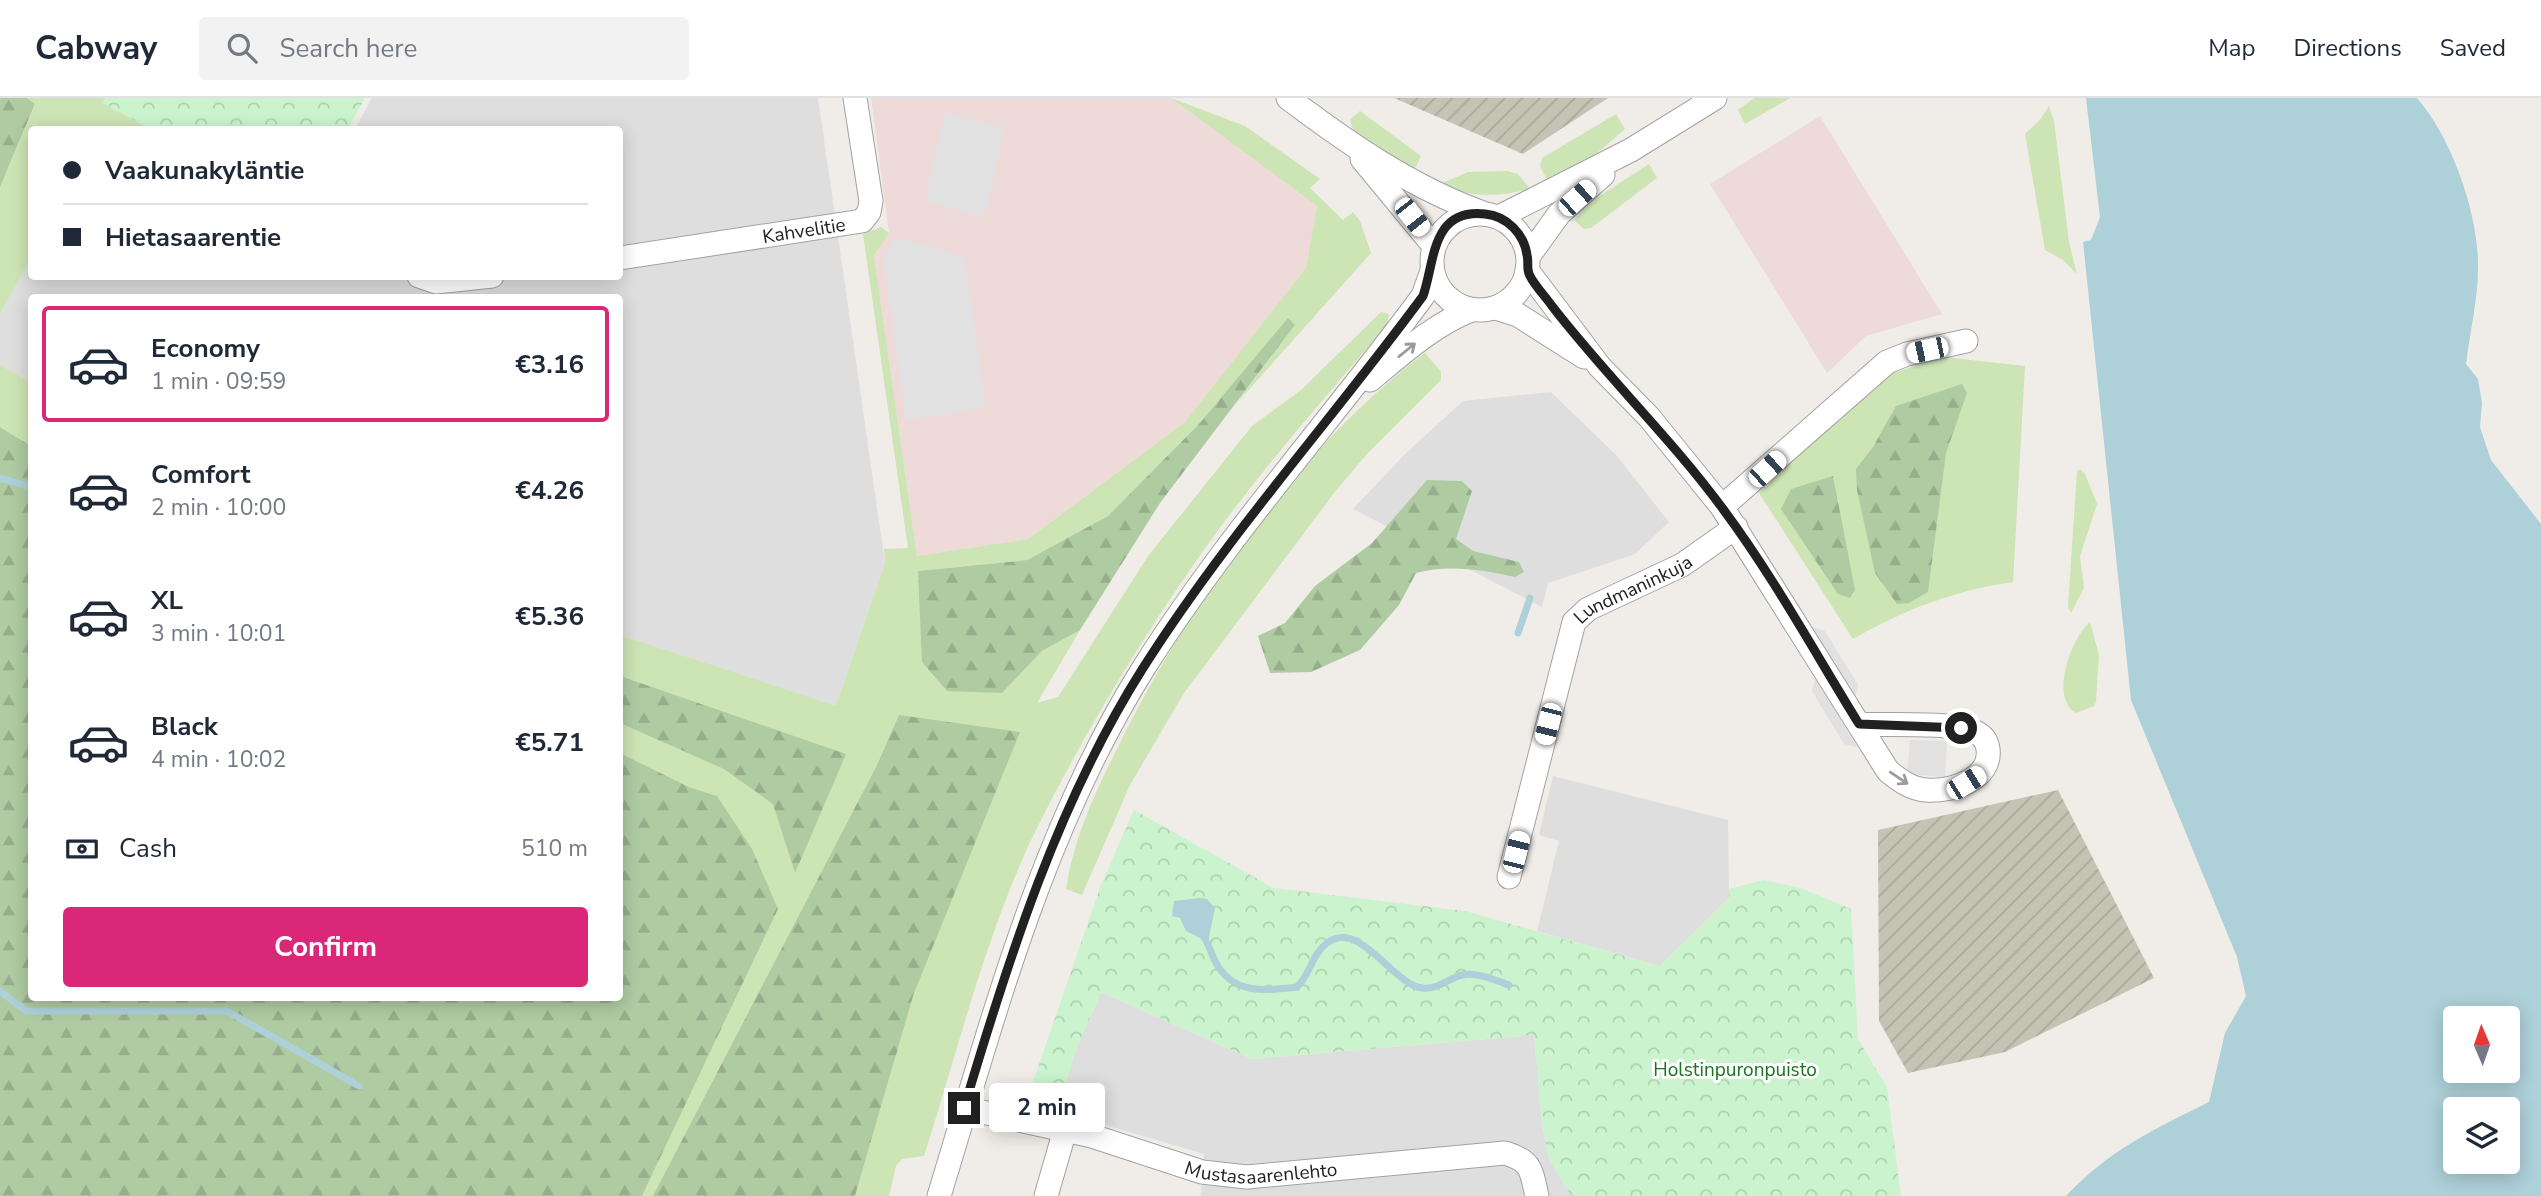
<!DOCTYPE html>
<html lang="en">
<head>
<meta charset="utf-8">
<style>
	:root { --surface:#fff; --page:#f2f2f3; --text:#1f2937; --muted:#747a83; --line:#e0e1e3; --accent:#db2777 }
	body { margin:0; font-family:"Nunito Sans",sans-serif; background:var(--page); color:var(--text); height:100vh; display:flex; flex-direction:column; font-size:26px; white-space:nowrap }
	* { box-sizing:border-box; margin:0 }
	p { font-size:23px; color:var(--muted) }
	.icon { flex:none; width:38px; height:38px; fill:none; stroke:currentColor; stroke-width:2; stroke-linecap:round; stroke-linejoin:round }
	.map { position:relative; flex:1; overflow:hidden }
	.drawer { position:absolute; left:28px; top:196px; width:595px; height:707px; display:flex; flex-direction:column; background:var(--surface); border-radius:7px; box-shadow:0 4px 18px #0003 }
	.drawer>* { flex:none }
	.banner { position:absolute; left:28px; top:28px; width:595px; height:154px; border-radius:7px; box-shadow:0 4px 18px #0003; display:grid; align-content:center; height:154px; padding:0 35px; background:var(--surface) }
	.needle { width:46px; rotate:358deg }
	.tools { position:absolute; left:2443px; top:908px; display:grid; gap:14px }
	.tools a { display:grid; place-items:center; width:77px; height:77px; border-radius:7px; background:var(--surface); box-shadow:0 4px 18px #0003; font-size:35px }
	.end { position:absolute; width:32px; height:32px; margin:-16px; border:9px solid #212121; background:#fff; box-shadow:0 0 0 4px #fff }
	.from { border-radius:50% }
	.bubble { position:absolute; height:49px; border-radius:7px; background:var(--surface); box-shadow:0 4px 18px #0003; font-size:23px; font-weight:700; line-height:49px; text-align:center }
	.car { position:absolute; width:21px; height:42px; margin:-21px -10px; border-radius:9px; box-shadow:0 0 5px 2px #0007; background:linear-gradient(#fff 24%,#345 0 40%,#fff 0 76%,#345 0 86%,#fff 0) }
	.banner b { display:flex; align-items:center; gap:24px; height:66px; font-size:26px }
	.banner b+b { border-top:2px solid var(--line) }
	.banner i { width:18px; height:18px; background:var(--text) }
	ul { padding:12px 0 0; list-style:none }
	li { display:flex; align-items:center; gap:21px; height:116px; margin:0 14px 10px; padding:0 21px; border:4px solid transparent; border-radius:7px }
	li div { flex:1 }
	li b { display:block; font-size:26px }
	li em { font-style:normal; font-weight:700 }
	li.selected { border-color:var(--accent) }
	li>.icon { width:63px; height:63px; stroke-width:1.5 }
	.pay { display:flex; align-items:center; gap:18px; height:77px; padding:0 35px; font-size:26px }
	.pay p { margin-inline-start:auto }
	.button { display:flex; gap:14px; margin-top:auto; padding:14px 35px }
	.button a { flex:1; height:80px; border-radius:7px; background:var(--accent); color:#fff; font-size:28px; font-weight:700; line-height:80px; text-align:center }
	header { display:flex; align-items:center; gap:42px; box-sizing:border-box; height:98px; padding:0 35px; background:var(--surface); border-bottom:2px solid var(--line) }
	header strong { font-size:33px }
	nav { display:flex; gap:38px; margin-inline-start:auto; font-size:24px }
	.search { width:490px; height:63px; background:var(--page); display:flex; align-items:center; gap:18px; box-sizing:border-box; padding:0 24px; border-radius:7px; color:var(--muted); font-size:26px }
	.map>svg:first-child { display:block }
	.residential { fill:#dfdede }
	.commercial { fill:#efdada }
	.construction { fill:url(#construction-furrows) }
	.grass { fill:#cde4b4 }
	.forest { fill:url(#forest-firs) }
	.park { fill:url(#park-crowns) }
	.parking { fill:#e1e1e1 }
	.water { fill:#aed0d9; fill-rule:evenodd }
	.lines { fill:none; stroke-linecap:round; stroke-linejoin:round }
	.stream { stroke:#aed0d9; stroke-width:7 }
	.minor-casing { stroke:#a2a2a2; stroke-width:25 }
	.minor { stroke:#fff; stroke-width:23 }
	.oneway { stroke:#9b9b9b }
	.route { stroke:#212121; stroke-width:9 }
	.labels { text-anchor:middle; stroke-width:6; stroke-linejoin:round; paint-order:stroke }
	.street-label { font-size:19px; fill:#212121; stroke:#fff }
	.park-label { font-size:19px; fill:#18761e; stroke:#fff }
</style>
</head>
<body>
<header>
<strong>Cabway</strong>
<div class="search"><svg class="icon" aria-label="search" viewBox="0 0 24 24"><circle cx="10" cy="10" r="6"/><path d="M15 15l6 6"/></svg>Search here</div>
<nav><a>Map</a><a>Directions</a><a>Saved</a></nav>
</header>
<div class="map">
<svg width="2541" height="1098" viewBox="0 0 2541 1098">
	<defs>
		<pattern id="construction-furrows" width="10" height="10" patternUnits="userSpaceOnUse" patternTransform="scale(1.75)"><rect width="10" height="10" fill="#c4c4b5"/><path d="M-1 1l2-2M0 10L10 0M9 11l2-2" fill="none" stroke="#a8a89b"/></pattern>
		<pattern id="forest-firs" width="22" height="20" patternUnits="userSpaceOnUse" patternTransform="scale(1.75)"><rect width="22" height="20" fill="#afcba2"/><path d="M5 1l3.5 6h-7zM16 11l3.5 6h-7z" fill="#96ae8b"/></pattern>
		<pattern id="park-crowns" width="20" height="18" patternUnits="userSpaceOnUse" patternTransform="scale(1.75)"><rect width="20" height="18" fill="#cbf4ce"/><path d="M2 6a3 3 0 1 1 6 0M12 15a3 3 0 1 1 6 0" fill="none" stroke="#aed1b1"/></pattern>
	</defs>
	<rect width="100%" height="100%" fill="#f0ede8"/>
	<g class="residential">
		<path d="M372,0H818L885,465L836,609L620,537V200H32L31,284L0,267V216L31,160L32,178H620V32L355,31Z"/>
		<path d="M1551,294L1616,357L1669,424L1635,456L1548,485L1542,509L1353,411L1405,356L1463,303Z"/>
		<path d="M1553,678L1728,722L1729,800L1660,868L1537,833L1559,743L1539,737Z"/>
		<path d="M1101,894L1252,961L1534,937L1542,1026L1549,1060L1571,1098H1201L1204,1056L1057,1013L1075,954Z"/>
	</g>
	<g class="commercial">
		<path d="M871,0H1171L1317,108L1306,170L1185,324L1028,441L917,458L874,158L889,135Z"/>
		<path d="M1820,18L1942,216L1866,238L1827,275L1710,86Z"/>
	</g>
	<g class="construction">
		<path d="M1394,0H1608L1523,56Z"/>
		<path d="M2058,692L2154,880L2005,954L1908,975L1879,923L1878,732Z"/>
	</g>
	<g class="grass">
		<path d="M27,0H106L103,5L150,31L32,32L31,160L0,216V89L35,7Z"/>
		<path d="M1171,0L1245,28L1320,81L1310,90L1343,122L1353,114L1360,123L1371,155L1235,307L1295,227L1288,221L1199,326L1108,418L1027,462L918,473L1002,595L1042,553L1080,532L1037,605L1058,599L1148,458L1252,328L1301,292L1381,214L1389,216L1387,227C1330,294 1271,360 1219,431C1149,527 1086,631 1033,738C985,839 958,952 924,1058L902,1061L896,1068L889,1098H855L914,895L899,618L877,667L654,1098H642L778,811L717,698L689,689L620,655V537L836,608L885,465L884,451L908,450L863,136L881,129L889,135L874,158L917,458L1028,441L1185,324L1306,170L1317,108Z"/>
		<path d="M1754,0H1790L1745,26L1738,12Z"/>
		<path d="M2049,8L2054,23L2069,144L2077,176L2063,162L2045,152L2025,36L2039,23Z"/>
		<path d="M1360,13L1421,58L1414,73L1354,34L1350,22Z"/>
		<path d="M1616,16L1625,31L1597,55L1547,82L1540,68L1542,60Z"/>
		<path d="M1649,66L1657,80L1591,130L1584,131L1574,122L1598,99Z"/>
		<path d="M1507,73L1518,76L1530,91C1498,99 1470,100 1440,86L1468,74Z"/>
		<path d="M1425,255L1441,274V282L1367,356L1334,395L1184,595L1130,687L1082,797L1066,791C1074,738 1097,690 1121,643C1192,501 1297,351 1425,255Z"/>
		<path d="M1944,259L2025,268L2013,484C1955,492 1904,512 1853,541L1759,395L1874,285L1886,277Z"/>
		<path d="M0,267L31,284V348L0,329Z"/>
		<path d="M2080,371L2085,376L2097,406L2080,458L2084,490L2071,515L2068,509L2077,373Z"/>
		<path d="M2090,524L2099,557L2096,604L2094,608L2076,615C2049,600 2071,540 2090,524Z"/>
	</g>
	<g class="forest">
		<path d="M0,0H27L35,6L0,89Z"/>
		<path d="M1288,220L1295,227L1160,405L1080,532L1042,553L1002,595L947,593L922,564L918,473L1027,462L1108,418L1199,326Z"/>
		<path d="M1962,286L1967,295L1946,355L1928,494L1909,505L1897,506L1875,475L1857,392L1856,371L1873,349L1896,308Z"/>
		<path d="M0,329L31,348L32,900H620V655L689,689L717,698L752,751L778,811L642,1098H0Z"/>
		<path d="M1833,378L1855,492L1850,500L1838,496L1781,411L1791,391Z"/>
		<path d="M1427,382L1462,383L1472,393L1456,441L1473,453L1519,464L1524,474L1515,479C1484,472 1448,466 1416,475L1399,507L1360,552L1311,574L1270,575L1258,538L1285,525L1315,488L1372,445Z"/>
		<path d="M620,578L846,656L795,775L773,706L724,671L620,625Z"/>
		<path d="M899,617L1020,634L914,895L855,1098H653L877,667Z"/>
	</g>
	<g class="park">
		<path d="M106,0H365L348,31H150L103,5Z"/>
		<path d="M1134,712L1274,790L1465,813L1660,868L1729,800V791L1763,782L1801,790L1851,811L1858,941L1887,989L1901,1098H1571L1549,1060L1542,1026L1534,937L1252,961L1101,894L1075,954L1057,1013L1028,998L1101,787Z"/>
	</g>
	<g class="parking">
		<path d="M945,15L1004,30L984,120L925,103Z"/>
		<path d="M896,139L964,158L986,310L906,322L883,157Z"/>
		<path d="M1812,529L1825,533L1858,587L1855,600Z"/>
		<path d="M1815,580L1857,649L1844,646L1812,593Z"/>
		<path d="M1910,642L1947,643L1945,679L1907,676Z"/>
	</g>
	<g class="water">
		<path d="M2086,0H2417C2452,40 2479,117 2478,170C2478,201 2470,234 2466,266L2478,281L2482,305L2480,329L2491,362L2541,426V1098H2066C2108,1053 2154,1031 2209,1004L2225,935L2246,898L2237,859L2131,602L2083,144L2091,142L2100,119ZM2455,920H2508V973H2455ZM2455,1012H2508V1064H2455Z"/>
		<path d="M1200,800L1207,801L1215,810L1208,844L1186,833L1180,820L1172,818L1174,803Z"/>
	</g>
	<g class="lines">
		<g class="stream">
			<path d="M0,380L32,389"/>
			<path d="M1518,535L1530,500"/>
			<path d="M1203,838C1209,846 1211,855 1215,863C1232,897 1265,893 1297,889C1310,877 1312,856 1327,845C1359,820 1393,887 1422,890C1437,892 1449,880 1462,877C1478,874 1495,882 1509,887"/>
			<path d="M0,893L26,913H227L359,988"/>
		</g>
		<defs>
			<g id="minor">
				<path d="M1288,0C1349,46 1411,89 1483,115"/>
				<path d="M1362,61L1434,148"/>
				<circle cx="1480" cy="164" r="48"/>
				<path d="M1499,119L1631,52L1715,0"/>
				<path d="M1528,159L1559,116L1603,77"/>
				<path id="s1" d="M620,160L862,123L869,114L871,103L855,0"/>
				<path d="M1527,172L1600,269L1649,319L1722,409L1888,673C1899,682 1911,691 1926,692C1952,694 1992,681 1988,651C1987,644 1983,638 1977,635C1954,623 1888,628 1859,626"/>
				<path d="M419,178L436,184L492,178"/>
				<path d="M1496,210L1518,217L1584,259"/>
				<path d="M1370,282C1402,256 1433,227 1471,212"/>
				<path d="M1722,409L1887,264L1907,256L1966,243"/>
				<path id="s2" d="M1509,779L1574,524L1588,511L1682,467L1736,429"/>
				<path id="s3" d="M964,1010L1092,1038L1202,1074L1247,1079L1505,1055C1532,1063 1531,1072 1537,1098"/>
				<path d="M939,1098C994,918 1042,732 1143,571C1226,439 1331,323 1423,198L1432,173"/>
				<path d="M1046,1098L1065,1032"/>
			</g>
		</defs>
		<use href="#minor" class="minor-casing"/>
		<use href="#minor" class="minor"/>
	</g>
	<defs><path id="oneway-shaft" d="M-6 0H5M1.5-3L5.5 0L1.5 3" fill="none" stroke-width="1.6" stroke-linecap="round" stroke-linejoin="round" transform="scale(1.75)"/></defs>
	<g class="oneway">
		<use href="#oneway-shaft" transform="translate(1407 252) rotate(-39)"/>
		<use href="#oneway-shaft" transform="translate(1899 680) rotate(34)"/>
	</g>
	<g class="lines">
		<path class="route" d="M964,1010C1009,859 1058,704 1143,570C1226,439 1331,323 1423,198C1435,164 1431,110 1485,116C1507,118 1524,136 1527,157C1529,164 1526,171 1530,178C1535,188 1545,198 1552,208C1606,278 1670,339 1723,411C1773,478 1815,555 1859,626L1961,630"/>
	</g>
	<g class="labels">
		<g class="street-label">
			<text dy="7" stroke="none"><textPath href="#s1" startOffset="186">Kahvelitie</textPath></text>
			<text dy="7" stroke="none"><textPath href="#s2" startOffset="331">Lundmaninkuja</textPath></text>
			<text dy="7" stroke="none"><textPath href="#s3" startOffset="306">Mustasaarenlehto</textPath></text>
		</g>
		<g class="park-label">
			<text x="1735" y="978">Holstinpuronpuisto</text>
		</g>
	</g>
</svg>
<div class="tools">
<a><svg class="needle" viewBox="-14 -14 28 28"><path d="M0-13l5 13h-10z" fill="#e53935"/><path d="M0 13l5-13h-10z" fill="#747a83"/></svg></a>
<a><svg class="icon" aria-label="layers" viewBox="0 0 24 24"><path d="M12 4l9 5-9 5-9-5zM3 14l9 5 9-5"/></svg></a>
</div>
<i class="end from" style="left:1961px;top:630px"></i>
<i class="end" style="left:964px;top:1010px"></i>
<div class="bubble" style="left:989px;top:985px;width:116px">2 min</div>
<i class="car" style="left:1577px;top:100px;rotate:48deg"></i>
<i class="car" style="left:1412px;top:119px;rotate:142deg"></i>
<i class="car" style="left:1927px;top:252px;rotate:258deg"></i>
<i class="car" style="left:1767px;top:371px;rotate:48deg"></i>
<i class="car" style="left:1548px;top:626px;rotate:194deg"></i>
<i class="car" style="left:1966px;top:685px;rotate:58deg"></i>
<i class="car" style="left:1516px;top:754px;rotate:14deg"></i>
<div class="banner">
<b><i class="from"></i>Vaakunakyläntie</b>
<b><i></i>Hietasaarentie</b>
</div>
<section class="drawer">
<ul>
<li class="selected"><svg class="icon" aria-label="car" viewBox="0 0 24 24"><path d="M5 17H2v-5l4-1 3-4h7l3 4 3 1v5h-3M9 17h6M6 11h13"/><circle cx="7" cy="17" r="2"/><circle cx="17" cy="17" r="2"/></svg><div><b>Economy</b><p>1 min · 09:59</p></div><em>€3.16</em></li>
<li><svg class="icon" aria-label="car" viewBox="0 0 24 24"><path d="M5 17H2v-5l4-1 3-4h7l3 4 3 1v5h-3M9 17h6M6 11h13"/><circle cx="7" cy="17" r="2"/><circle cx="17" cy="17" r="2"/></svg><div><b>Comfort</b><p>2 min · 10:00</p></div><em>€4.26</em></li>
<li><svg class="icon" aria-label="car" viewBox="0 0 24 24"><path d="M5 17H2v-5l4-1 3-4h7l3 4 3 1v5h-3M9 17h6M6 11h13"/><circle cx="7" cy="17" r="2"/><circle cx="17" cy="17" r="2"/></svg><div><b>XL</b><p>3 min · 10:01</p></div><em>€5.36</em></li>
<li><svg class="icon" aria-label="car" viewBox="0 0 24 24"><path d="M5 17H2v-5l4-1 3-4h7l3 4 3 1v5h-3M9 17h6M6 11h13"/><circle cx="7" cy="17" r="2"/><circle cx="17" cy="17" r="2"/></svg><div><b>Black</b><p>4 min · 10:02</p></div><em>€5.71</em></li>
</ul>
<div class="pay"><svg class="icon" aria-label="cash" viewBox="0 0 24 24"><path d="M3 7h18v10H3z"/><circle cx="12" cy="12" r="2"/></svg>Cash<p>510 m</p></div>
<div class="button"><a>Confirm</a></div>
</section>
</div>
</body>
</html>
